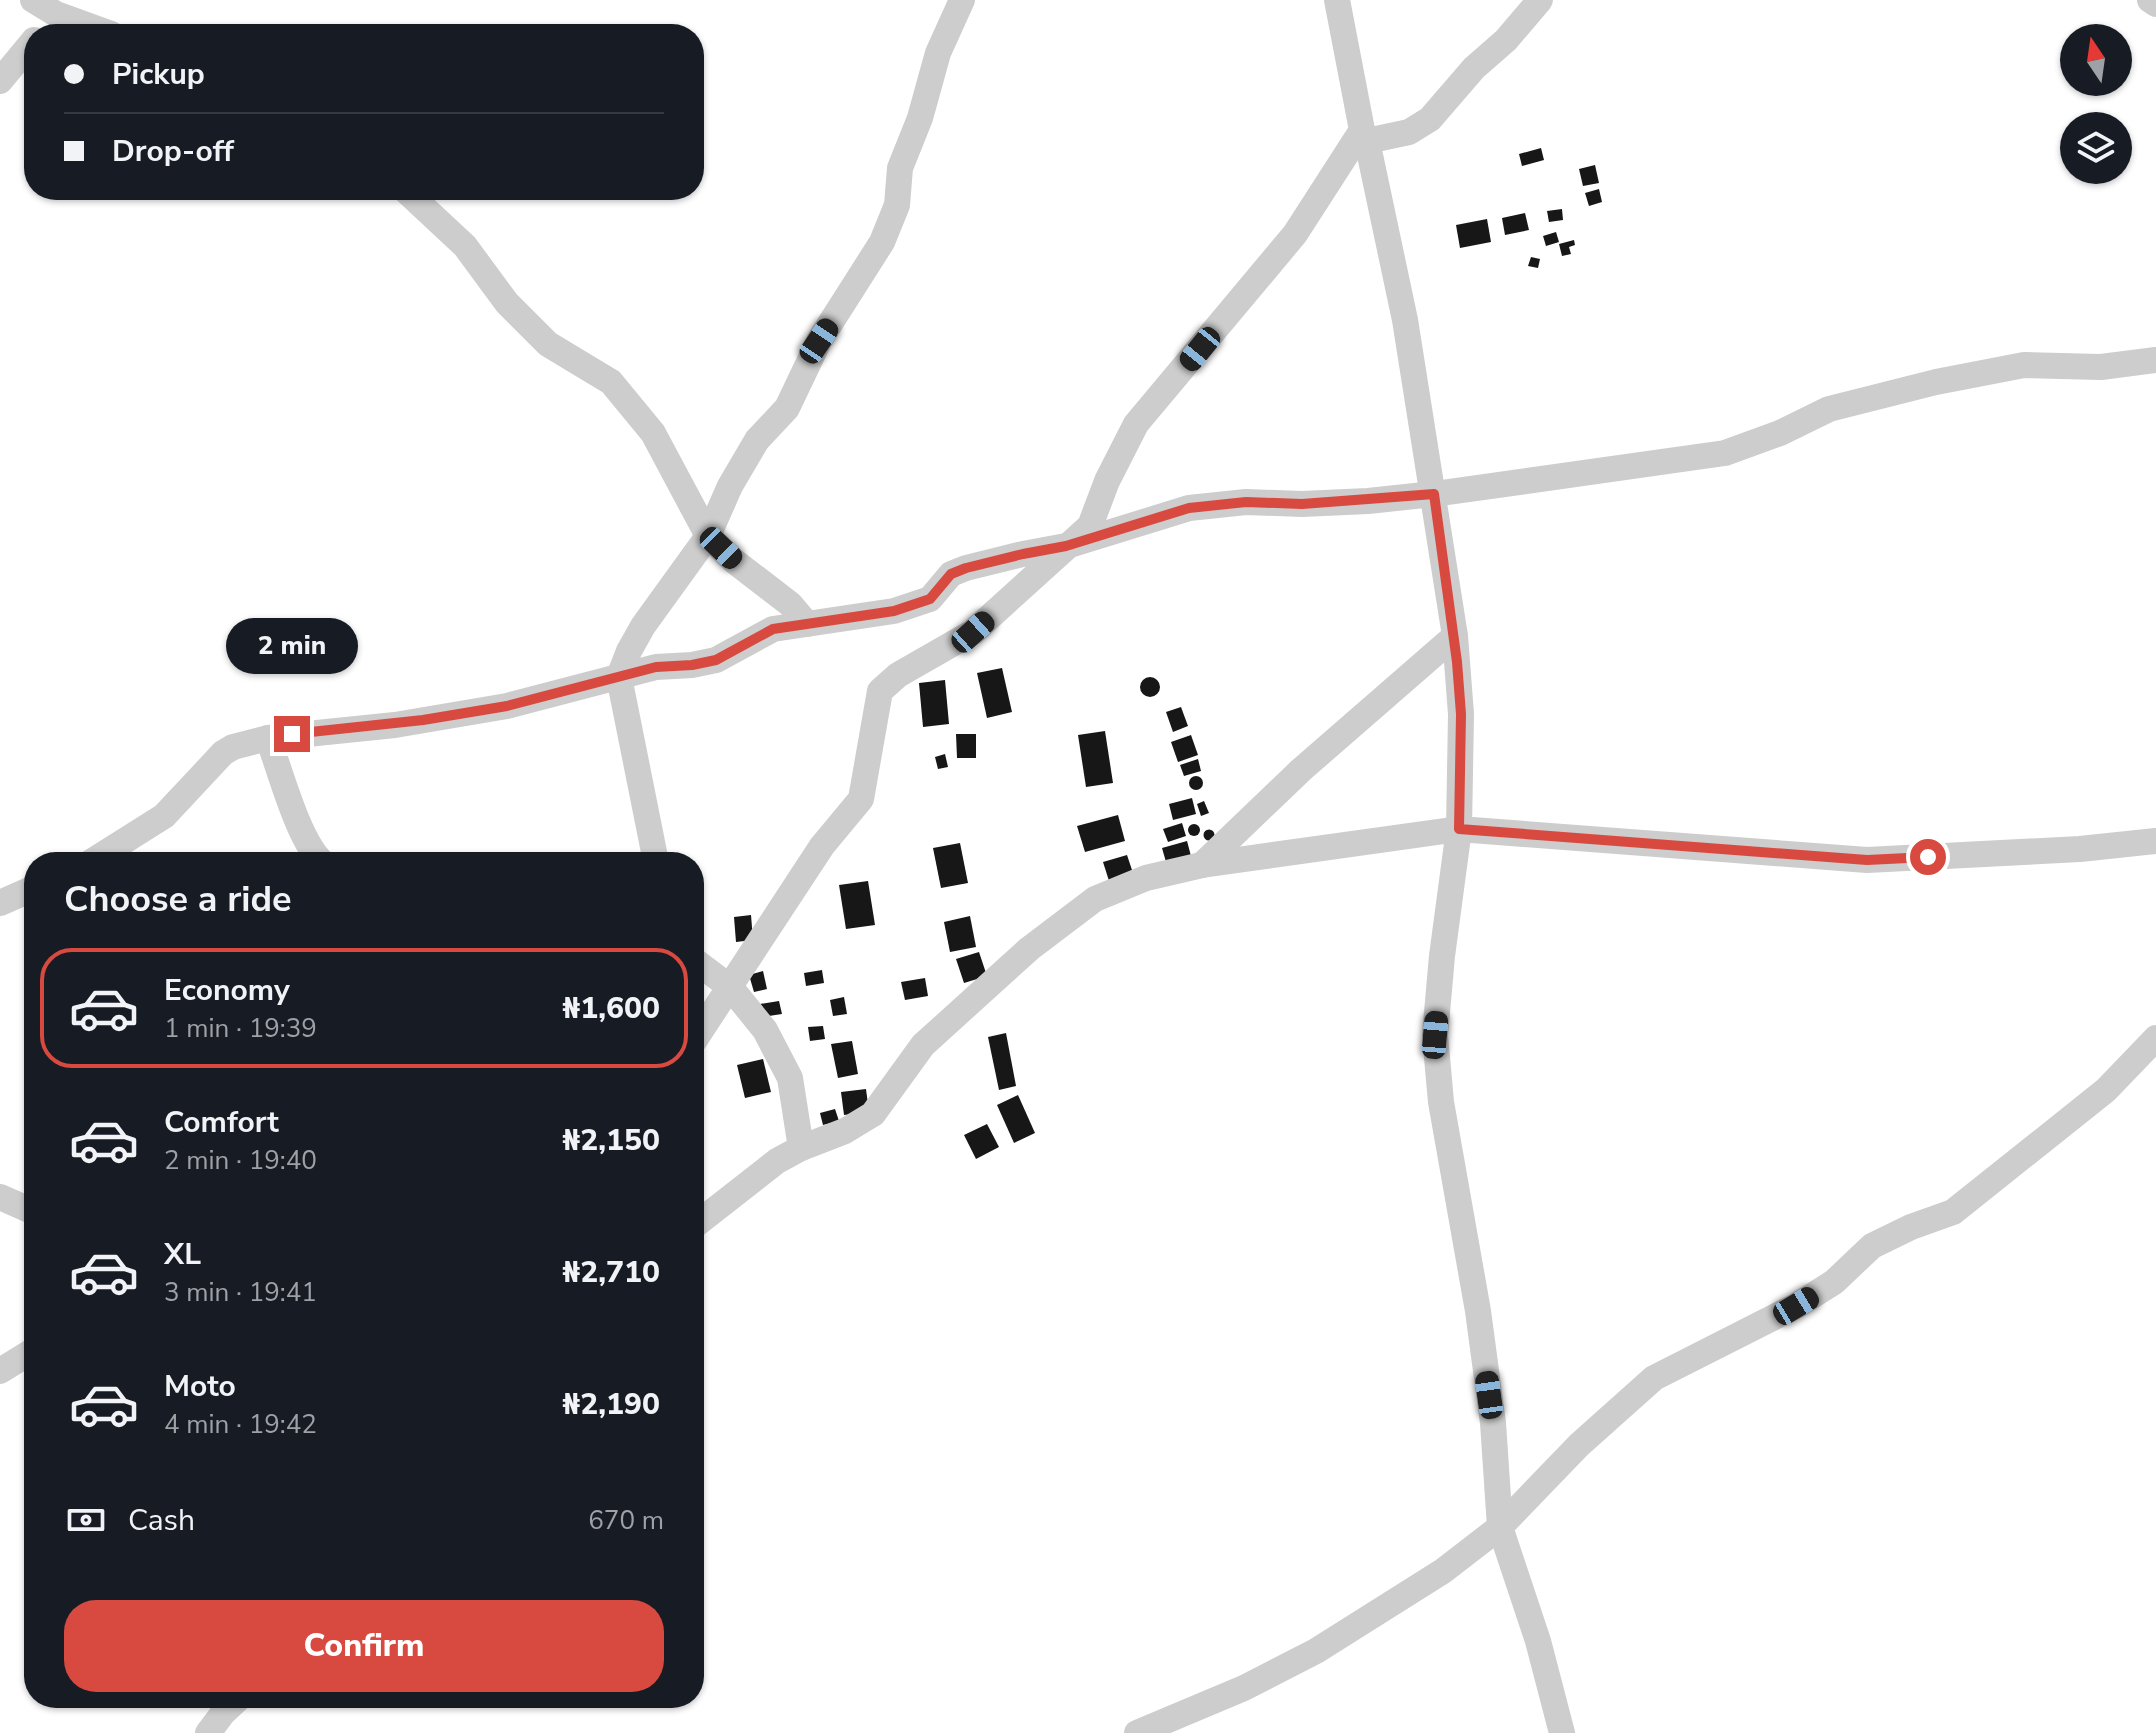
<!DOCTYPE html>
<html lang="en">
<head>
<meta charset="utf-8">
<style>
	:root { --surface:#171b24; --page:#20242c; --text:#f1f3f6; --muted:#9ea1a6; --line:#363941; --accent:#d84a40 }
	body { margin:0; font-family:"Nunito Sans",sans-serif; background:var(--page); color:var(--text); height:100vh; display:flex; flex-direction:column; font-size:30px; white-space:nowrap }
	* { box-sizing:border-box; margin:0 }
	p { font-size:26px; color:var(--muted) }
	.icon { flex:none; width:44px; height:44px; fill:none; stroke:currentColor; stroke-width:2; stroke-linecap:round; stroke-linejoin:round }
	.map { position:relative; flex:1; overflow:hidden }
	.side { position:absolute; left:24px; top:852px; width:680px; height:856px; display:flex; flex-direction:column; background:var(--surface); border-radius:32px; box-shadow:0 2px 6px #0004 }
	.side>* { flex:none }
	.banner { position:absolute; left:24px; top:24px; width:680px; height:176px; border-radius:32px; box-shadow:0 2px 6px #0004; display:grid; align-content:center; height:176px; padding:0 40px; background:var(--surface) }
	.needle { width:52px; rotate:347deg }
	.fabs { position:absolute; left:2060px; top:24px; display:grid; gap:16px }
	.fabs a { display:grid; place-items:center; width:72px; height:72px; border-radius:50%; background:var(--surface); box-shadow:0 2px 6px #0004; font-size:40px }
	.end { position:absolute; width:36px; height:36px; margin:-18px; border:10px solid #d84a40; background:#fff; box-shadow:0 0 0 4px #fff }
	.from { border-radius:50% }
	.bubble { position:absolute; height:56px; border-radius:28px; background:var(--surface); box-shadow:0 2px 6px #0004; font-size:26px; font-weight:800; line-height:56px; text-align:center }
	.car { position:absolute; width:24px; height:48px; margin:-24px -12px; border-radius:10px; box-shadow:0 0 6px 2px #0007; background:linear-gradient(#222 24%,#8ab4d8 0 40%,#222 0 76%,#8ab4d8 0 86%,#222 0) }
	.banner b { display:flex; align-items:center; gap:28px; height:76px; font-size:30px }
	.banner b+b { border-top:2px solid var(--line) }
	.banner i { width:20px; height:20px; background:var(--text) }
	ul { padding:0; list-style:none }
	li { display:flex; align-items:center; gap:24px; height:120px; margin:0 16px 12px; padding:0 24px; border:4px solid transparent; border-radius:32px }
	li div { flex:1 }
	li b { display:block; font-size:30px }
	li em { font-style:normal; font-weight:800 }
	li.selected { border-color:var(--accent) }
	li>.icon { width:72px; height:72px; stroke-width:1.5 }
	h2 { padding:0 40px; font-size:36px; line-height:96px }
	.pay { display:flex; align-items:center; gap:20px; height:88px; padding:0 40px; font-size:30px }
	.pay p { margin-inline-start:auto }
	.cta { display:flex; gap:16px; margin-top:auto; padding:16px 40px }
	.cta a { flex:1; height:92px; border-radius:32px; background:var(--accent); color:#fff; font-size:32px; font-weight:800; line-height:92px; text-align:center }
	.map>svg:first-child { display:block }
	.building { fill:#171717 }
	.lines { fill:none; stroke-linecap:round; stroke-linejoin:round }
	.minor { stroke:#cdcdcd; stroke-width:26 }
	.route { stroke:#d84a40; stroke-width:10 }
</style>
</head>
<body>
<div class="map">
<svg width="2156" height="1733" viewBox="0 0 2156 1733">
	<rect width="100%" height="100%" fill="#fff"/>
	<g class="building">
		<path d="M1541,148L1544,160L1522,166L1519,154Z"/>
		<path d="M1595,165L1599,183L1583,186L1579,169Z"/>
		<path d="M1599,189L1602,202L1589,206L1585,193Z"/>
		<path d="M1562,209L1563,220L1549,222L1547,211Z"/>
		<path d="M1525,213L1529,230L1505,235L1502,218Z"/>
		<path d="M1487,219L1491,242L1460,248L1456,225Z"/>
		<path d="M1556,232L1559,242L1546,246L1543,236Z"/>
		<path d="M1574,240L1575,245L1569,247L1571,254L1562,256L1559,244Z"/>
		<path d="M1531,257L1540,259L1538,268L1528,266Z"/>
		<path d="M1002,668L1012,712L987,718L977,673Z"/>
		<circle cx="1150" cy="687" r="10"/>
		<path d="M945,680L949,724L923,727L919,683Z"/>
		<path d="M1181,707L1188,726L1173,732L1166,712Z"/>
		<path d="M1105,731L1113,783L1086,787L1078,735Z"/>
		<path d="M956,734H976V758H957Z"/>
		<path d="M1191,735L1198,755L1178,762L1171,742Z"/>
		<path d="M945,754L948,767L938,769L935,757Z"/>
		<path d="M1198,759L1201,771L1184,776L1180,765Z"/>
		<circle cx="1196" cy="783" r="7"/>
		<path d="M1192,798L1196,814L1173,820L1169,804Z"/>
		<path d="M1204,801L1209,813L1201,816L1197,804Z"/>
		<path d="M1118,815L1125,841L1085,852L1077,826Z"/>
		<path d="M1182,823L1186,836L1168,842L1163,829Z"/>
		<circle cx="1194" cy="830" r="6"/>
		<circle cx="1209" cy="835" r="5.5"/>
		<path d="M1187,841L1191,856L1166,862L1162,848Z"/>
		<path d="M960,843L968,883L941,888L933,848Z"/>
		<path d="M1127,855L1134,876L1110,884L1103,862Z"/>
		<path d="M868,881L875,925L846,929L839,885Z"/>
		<path d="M751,915L753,940L736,942L734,917Z"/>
		<path d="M970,916L976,947L950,952L944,922Z"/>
		<path d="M979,952L987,976L964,983L956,959Z"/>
		<path d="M822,970L824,983L806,986L804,973Z"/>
		<path d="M763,971L767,989L754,992L749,975Z"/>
		<path d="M925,978L928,996L905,1000L901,982Z"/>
		<path d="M844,997L847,1014L833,1016L830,1000Z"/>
		<path d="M779,1001L782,1014L762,1017L760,1004Z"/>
		<path d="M823,1026L825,1039L810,1041L808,1027Z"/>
		<path d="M1006,1033L1016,1086L999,1090L988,1037Z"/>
		<path d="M852,1041L858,1074L838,1078L831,1044Z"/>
		<path d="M763,1059L771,1092L745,1098L737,1065Z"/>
		<path d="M866,1089L869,1112L844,1115L841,1092Z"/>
		<path d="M1018,1095L1035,1133L1014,1143L997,1105Z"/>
		<path d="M835,1109L839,1121L823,1125L820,1113Z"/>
		<path d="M987,1124L999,1147L976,1159L964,1135Z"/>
	</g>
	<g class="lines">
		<g class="minor">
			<path d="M33,0L56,14L111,34"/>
			<path d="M1337,0L1362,130L1367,141L1405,320L1455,636L1461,714L1459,829L1442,956L1435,1035L1441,1102L1478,1311L1493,1423L1500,1527L1538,1641L1562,1733"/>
			<path d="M2150,0L2156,4"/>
			<path d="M0,81L34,40"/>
			<path d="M1367,141L1409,132L1430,119L1474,68L1506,40L1540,0"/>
			<path d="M405,190L465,246L507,303L548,344L611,382L653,433L708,536L734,561L790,604L807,624"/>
			<path d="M268,738C280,770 298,840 322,862"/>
			<path d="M91,862L164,816L223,753L233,747L268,738L395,725L507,706L656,667L692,665L716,660L773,629L894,611L930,599L951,574L966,568L1023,554L1066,546L1189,508L1246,502L1302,504L1368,501L1434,494L1725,453L1780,433L1829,409L1936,382L2024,365L2101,367L2156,360"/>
			<path d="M656,862L619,677L629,651L643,626L708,536L730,486L757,440L787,408L819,341L882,242L897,205L900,168L920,118L938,53L962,0"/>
			<path d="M1202,865L1301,770L1455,636"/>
			<path d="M0,903L34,888"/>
			<path d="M694,960L731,988L765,1030L790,1078L801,1148"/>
			<path d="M694,1041L822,846L861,799L880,691L898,675L973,632L1090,526L1107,481L1136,424L1295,234L1362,130"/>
			<path d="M0,1197L34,1212"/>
			<path d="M694,1226L777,1161L801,1148L845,1131L873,1114L923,1045L1029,949L1095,899L1146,878L1202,865L1459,829L1867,860L2080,849L2156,841"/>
			<path d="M0,1371L34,1350"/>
			<path d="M208,1733L223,1713L239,1698"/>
			<path d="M1137,1733L1244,1688L1316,1651L1443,1571L1500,1527L1579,1445L1654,1378L1796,1306L1834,1282L1872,1246L1911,1227L1953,1212L2106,1090L2156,1038"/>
		</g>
	</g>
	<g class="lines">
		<path class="route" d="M292,734L423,720L507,706L656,667L692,665L716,660L773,629L894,611L930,599L951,574L966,568L1023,554L1066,546L1189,508L1246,502L1302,504L1434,494L1457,662L1461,714L1459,829L1867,860L1928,857"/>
	</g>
</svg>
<div class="fabs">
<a><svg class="needle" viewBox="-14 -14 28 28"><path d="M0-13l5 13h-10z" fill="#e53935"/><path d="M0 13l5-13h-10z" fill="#9ea1a6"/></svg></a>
<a><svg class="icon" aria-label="layers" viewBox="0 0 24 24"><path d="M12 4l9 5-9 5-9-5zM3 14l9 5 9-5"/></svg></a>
</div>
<i class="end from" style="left:1928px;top:857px"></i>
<i class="end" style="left:292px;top:734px"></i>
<div class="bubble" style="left:226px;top:618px;width:132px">2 min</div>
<i class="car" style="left:819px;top:341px;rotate:34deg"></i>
<i class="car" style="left:1200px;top:349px;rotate:219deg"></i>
<i class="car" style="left:721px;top:548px;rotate:134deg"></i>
<i class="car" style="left:973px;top:632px;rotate:48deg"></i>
<i class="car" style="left:1435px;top:1035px;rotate:5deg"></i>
<i class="car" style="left:1796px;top:1306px;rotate:59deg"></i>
<i class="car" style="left:1489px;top:1395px;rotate:352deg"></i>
<div class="banner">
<b><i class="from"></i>Pickup</b>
<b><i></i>Drop-off</b>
</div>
<section class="side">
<h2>Choose a ride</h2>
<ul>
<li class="selected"><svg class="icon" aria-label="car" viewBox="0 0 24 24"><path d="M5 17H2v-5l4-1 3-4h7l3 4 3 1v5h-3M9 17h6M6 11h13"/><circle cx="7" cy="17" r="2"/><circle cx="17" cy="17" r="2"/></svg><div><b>Economy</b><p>1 min · 19:39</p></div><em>₦1,600</em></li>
<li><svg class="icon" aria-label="car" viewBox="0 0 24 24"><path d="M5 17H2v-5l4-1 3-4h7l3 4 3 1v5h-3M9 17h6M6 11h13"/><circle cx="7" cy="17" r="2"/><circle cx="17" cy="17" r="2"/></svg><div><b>Comfort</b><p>2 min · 19:40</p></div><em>₦2,150</em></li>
<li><svg class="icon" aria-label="car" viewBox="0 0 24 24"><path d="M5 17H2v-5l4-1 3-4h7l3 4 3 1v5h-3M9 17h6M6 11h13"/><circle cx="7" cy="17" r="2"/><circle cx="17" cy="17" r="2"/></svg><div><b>XL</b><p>3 min · 19:41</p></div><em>₦2,710</em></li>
<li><svg class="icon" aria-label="car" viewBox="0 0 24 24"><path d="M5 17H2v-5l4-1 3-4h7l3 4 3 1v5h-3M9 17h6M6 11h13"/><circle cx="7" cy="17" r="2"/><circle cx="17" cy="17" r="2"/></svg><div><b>Moto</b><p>4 min · 19:42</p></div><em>₦2,190</em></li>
</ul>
<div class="pay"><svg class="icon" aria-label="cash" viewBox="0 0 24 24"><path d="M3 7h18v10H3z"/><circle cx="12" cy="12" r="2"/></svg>Cash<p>670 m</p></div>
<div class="cta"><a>Confirm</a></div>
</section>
</div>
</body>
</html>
